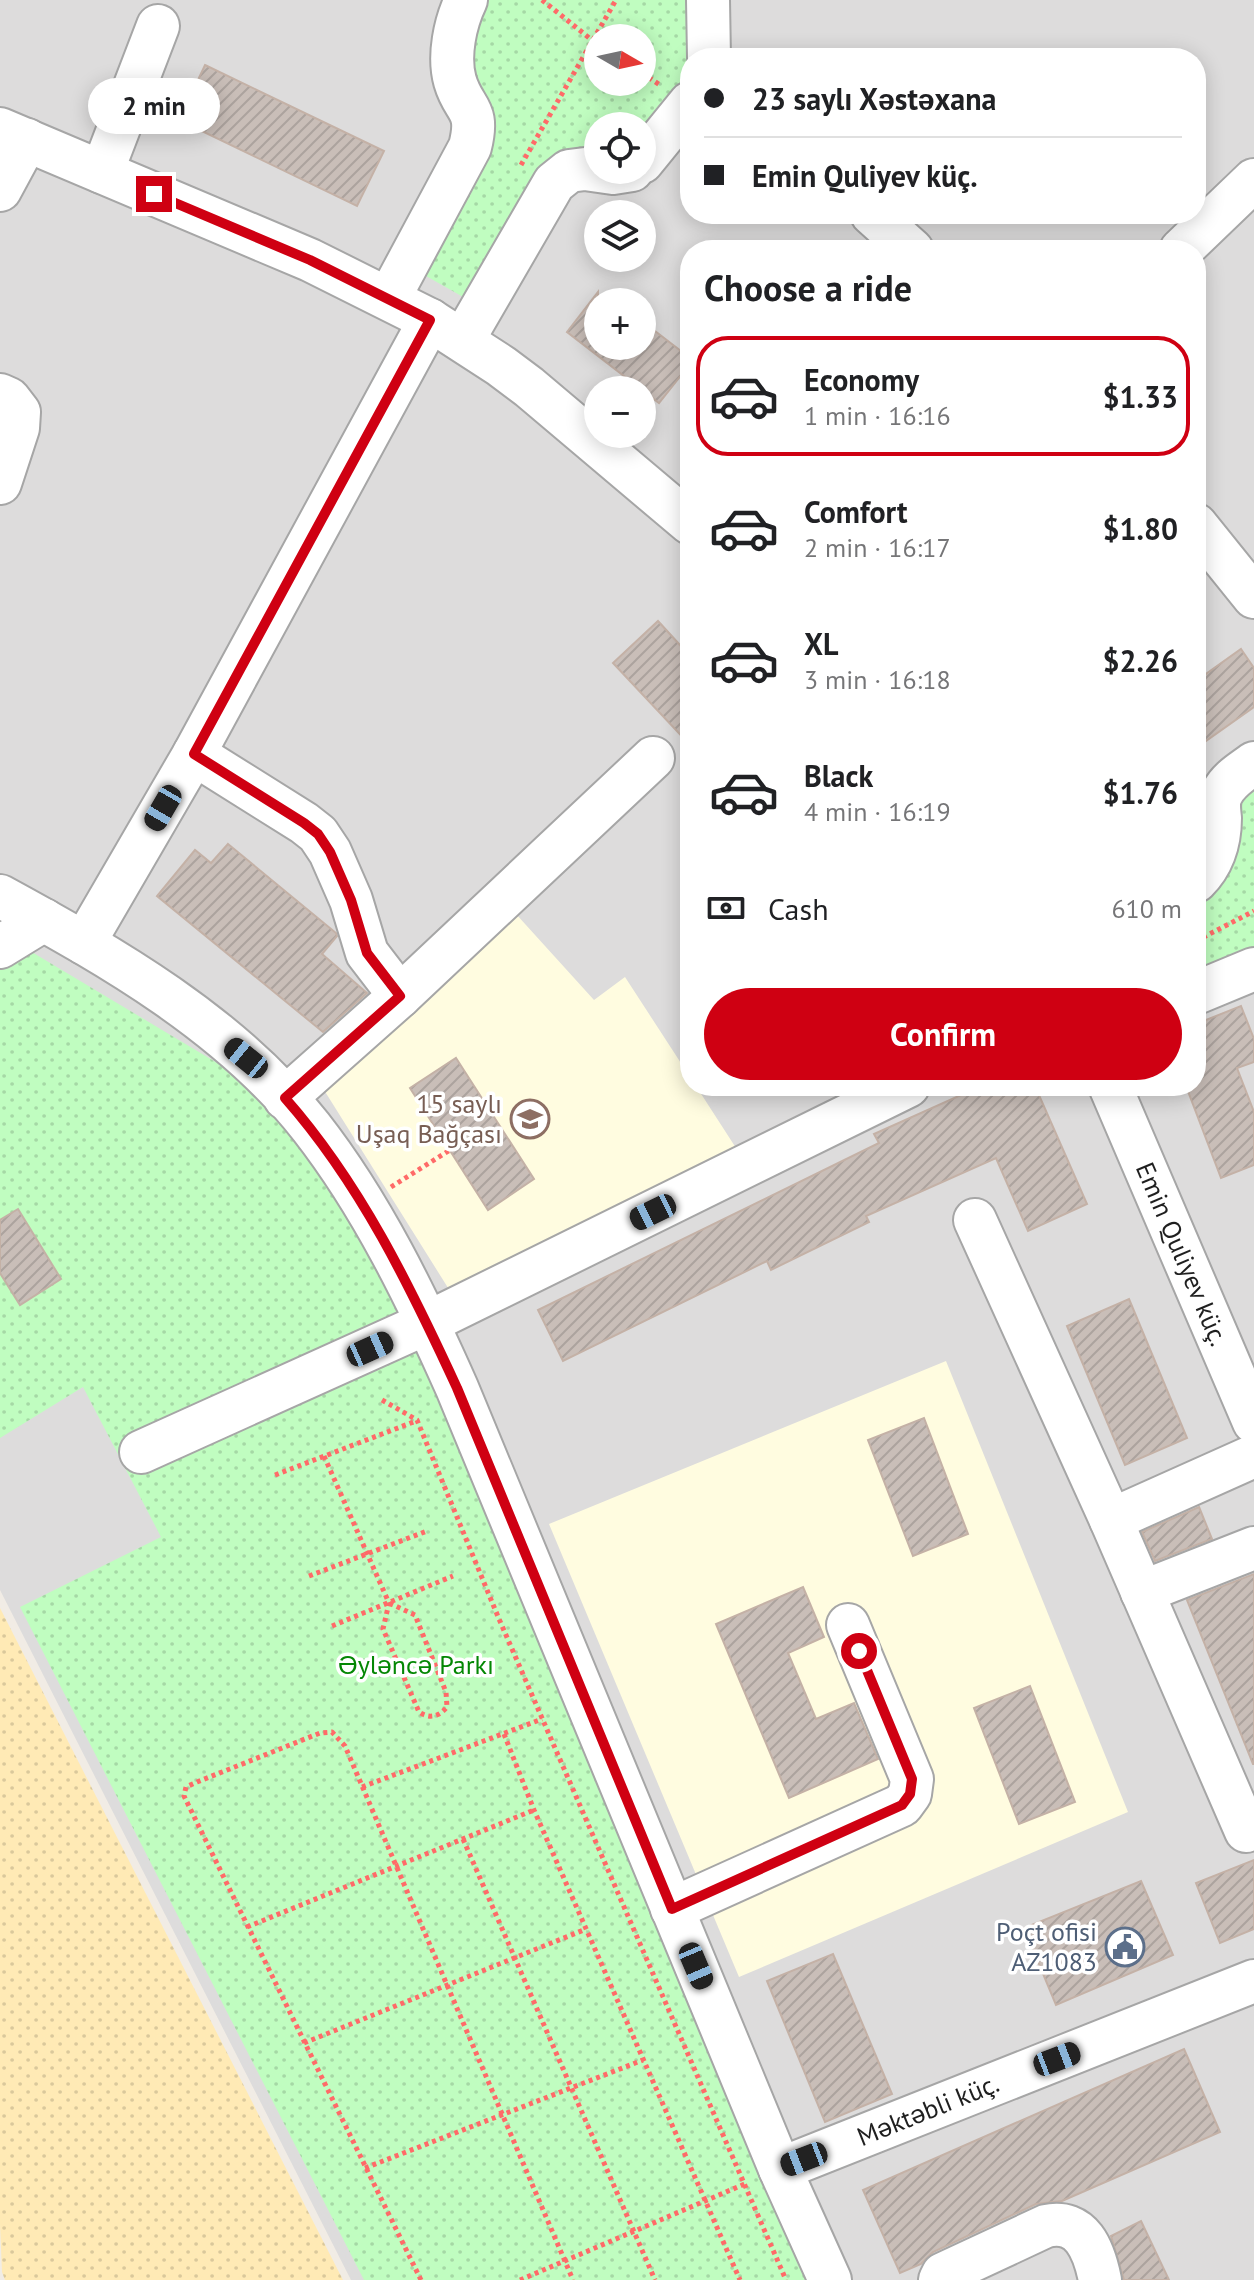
<!DOCTYPE html>
<html lang="en">
<head>
<meta charset="utf-8">
<style>
	:root { --surface:#fff; --page:#f6f6f6; --text:#202124; --muted:#757577; --line:#e0e0e0; --accent:#cf0012 }
	body { margin:0; font-family:"PT Sans",sans-serif; background:var(--page); color:var(--text); height:100vh; display:flex; flex-direction:column; font-size:30px; white-space:nowrap }
	* { box-sizing:border-box; margin:0 }
	p { font-size:26px; color:var(--muted) }
	.icon { flex:none; width:44px; height:44px; fill:none; stroke:currentColor; stroke-width:2; stroke-linecap:round; stroke-linejoin:round }
	.map { position:relative; flex:1; overflow:hidden }
	.side { position:absolute; left:680px; top:240px; width:526px; height:856px; display:flex; flex-direction:column; background:var(--surface); border-radius:32px; box-shadow:0 4px 20px #0003 }
	.side>* { flex:none }
	.guide { position:absolute; left:680px; top:48px; width:526px; height:176px; border-radius:32px; box-shadow:0 4px 20px #0003; display:grid; align-content:center; height:176px; padding:0 24px; background:var(--surface) }
	.needle { width:52px; rotate:99deg }
	.controls { position:absolute; left:584px; top:24px; display:grid; gap:16px }
	.controls a { display:grid; place-items:center; width:72px; height:72px; border-radius:50%; background:var(--surface); box-shadow:0 4px 20px #0003; font-size:40px }
	.end { position:absolute; width:36px; height:36px; margin:-18px; border:10px solid #cf0012; background:#fff; box-shadow:0 0 0 4px #fff }
	.from { border-radius:50% }
	.bubble { position:absolute; height:56px; border-radius:28px; background:var(--surface); box-shadow:0 4px 20px #0003; font-size:26px; font-weight:800; line-height:56px; text-align:center }
	.car { position:absolute; width:24px; height:48px; margin:-24px -12px; border-radius:10px; box-shadow:0 0 6px 2px #0007; background:linear-gradient(#222 24%,#8ab4d8 0 40%,#222 0 76%,#8ab4d8 0 86%,#222 0) }
	.guide b { display:flex; align-items:center; gap:28px; height:76px; font-size:30px }
	.guide b+b { border-top:2px solid var(--line) }
	.guide i { width:20px; height:20px; background:var(--text) }
	ul { padding:0; list-style:none }
	li { display:flex; align-items:center; gap:24px; height:120px; margin:0 16px 12px; padding:0 8px; border:4px solid transparent; border-radius:32px }
	li div { flex:1 }
	li b { display:block; font-size:30px }
	li em { font-style:normal; font-weight:800 }
	li.active { border-color:var(--accent) }
	li>.icon { width:72px; height:72px; stroke-width:1.5 }
	h2 { padding:0 24px; font-size:36px; line-height:96px }
	.pay { display:flex; align-items:center; gap:20px; height:88px; padding:0 24px; font-size:30px }
	.pay p { margin-inline-start:auto }
	.action { display:flex; gap:16px; margin-top:auto; padding:16px 24px }
	.action a { flex:1; height:92px; border-radius:48px; background:var(--accent); color:#fff; font-size:32px; font-weight:800; line-height:92px; text-align:center }
	.map>svg:first-child { display:block }
	.residential { fill:#dddcdc; fill-rule:evenodd }
	.education { fill:#fffce0 }
	.sand { fill:url(#sand-dots) }
	.park { fill:url(#park-dots); fill-rule:evenodd }
	.building { fill:url(#building-hatch); stroke:#c4b1a6; stroke-width:2 }
	.lines { fill:none; stroke-linecap:round; stroke-linejoin:round }
	.minor-casing { stroke:#a6a6a6; stroke-width:46 }
	.path { stroke:#ff6a68; stroke-width:5; stroke-dasharray:4 4; stroke-linecap:butt }
	.minor { stroke:#fff; stroke-width:42 }
	.route { stroke:#cf0012; stroke-width:10 }
	.labels { text-anchor:middle; stroke-width:7; stroke-linejoin:round; paint-order:stroke }
	.education-label { font-size:26px; fill:#785e54; stroke:#fff; text-anchor:end }
	.street-label { font-size:26px; fill:#1f1f1f; stroke:#fff }
	.park-label { font-size:26px; fill:#048704; stroke:#fff }
	.service-label { font-size:26px; fill:#4e5e75; stroke:#fff; text-anchor:end }
</style>
</head>
<body>
<div class="map">
<svg width="1254" height="2280" viewBox="0 0 1254 2280">
	<defs>
		<pattern id="sand-dots" width="8" height="8" patternUnits="userSpaceOnUse" patternTransform="scale(2)"><rect width="8" height="8" fill="#ffeab5"/><path d="M2 2h.1M6 6h.1" fill="none" stroke="#dac89b" stroke-width="1.8" stroke-linecap="round"/></pattern>
		<pattern id="park-dots" width="8" height="8" patternUnits="userSpaceOnUse" patternTransform="scale(2)"><rect width="8" height="8" fill="#c0fdc0"/><path d="M2 2h.1M6 6h.1" fill="none" stroke="#a5d8a5" stroke-width="1.8" stroke-linecap="round"/></pattern>
		<pattern id="building-hatch" width="6" height="6" patternUnits="userSpaceOnUse" patternTransform="scale(2)"><rect width="6" height="6" fill="#c9beb8"/><path d="M-1 1l2-2M0 6l6-6M5 7l2-2" fill="none" stroke="#aca39e"/></pattern>
	</defs>
	<rect width="100%" height="100%" fill="#f1ece5"/>
	<path class="residential" d="M0,0H1254V2280H351L0,1590ZM598,38H642V82H598ZM690,58H1196V214H690ZM598,126H642V170H598ZM598,214H642V258H598ZM690,250H1196V1086H690ZM598,302H642V346H598ZM598,390H642V434H598Z"/>
	<g class="education">
		<path d="M516,914L594,1000L625,977L690,1077V1086H696L736,1148L450,1291L324,1090Z"/>
		<path d="M946,1361L1128,1812L739,1977L549,1524Z"/>
	</g>
	<path class="sand" d="M0,1608L343,2280H5L2,2272L0,2224Z"/>
	<g class="park">
		<path d="M485,0H694L690,66L678,96L642,137V126H598V155L472,302L419,272L490,141L465,69ZM598,38H642V82H598Z"/>
		<path d="M1254,785V957L1196,979V899L1240,803Z"/>
		<path d="M0,933L239,1076L294,1130L352,1222L420,1350L809,2280H364L20,1607L161,1537L83,1387L0,1438Z"/>
	</g>
	<g class="building">
		<path d="M205,65L384,151L357,206L179,120Z"/>
		<path d="M598,292V346H642V321L690,358V364L659,403L567,332Z"/>
		<path d="M658,621L690,656V745L613,663Z"/>
		<path d="M1241,649L1254,668V707L1196,748V681Z"/>
		<path d="M228,844L336,933L337,936L322,954L367,993L323,1032L157,896L195,850L211,863Z"/>
		<path d="M1241,1006L1254,1039V1062L1237,1068L1254,1112V1165L1221,1178L1186,1086H1196V1024Z"/>
		<path d="M456,1058L534,1179L488,1210L410,1088Z"/>
		<path d="M981,1086H1035L1087,1204L1028,1231L996,1158L866,1216L869,1222L771,1270L767,1261L563,1361L538,1310L879,1143L874,1134Z"/>
		<path d="M18,1209L61,1279L20,1305L0,1273V1220Z"/>
		<path d="M1129,1299L1187,1438L1125,1465L1067,1326Z"/>
		<path d="M924,1418L968,1534L913,1556L868,1440Z"/>
		<path d="M1199,1507L1212,1539L1155,1561L1142,1532Z"/>
		<path d="M1254,1574V1764H1253L1187,1600Z"/>
		<path d="M803,1587L824,1637L788,1653L816,1719L854,1703L878,1759L789,1798L716,1624Z"/>
		<path d="M1030,1686L1075,1802L1019,1824L974,1708Z"/>
		<path d="M1254,1860V1929L1220,1943L1196,1883Z"/>
		<path d="M1141,1881L1173,1955L1056,2005L1024,1928Z"/>
		<path d="M833,1954L892,2094L825,2122L767,1981Z"/>
		<path d="M1184,2049L1220,2132L1062,2201L1036,2204L933,2252L921,2264L900,2273L863,2190Z"/>
		<path d="M1141,2221L1169,2280H1124L1111,2236Z"/>
	</g>
	<g class="lines">
		<defs>
			<g id="minor">
				<path d="M708,0L709,58"/>
				<path d="M0,129L310,260L430,320L501,366L529,387L690,523"/>
				<path d="M642,162L690,103"/>
				<path d="M102,172L158,26"/>
				<path d="M0,190L27,140"/>
				<path d="M872,214L912,250"/>
				<path d="M1181,250L1254,180"/>
				<path d="M389,298L470,147C480,107 464,112 455,81C448,56 455,23 466,0"/>
				<path d="M463,340L554,183L569,171L585,169L613,173L632,170"/>
				<path d="M0,395L9,399L19,412L18,428L0,483"/>
				<path d="M1196,525L1254,597"/>
				<path d="M194,754L304,823L318,834L330,852L351,900L367,953L400,996"/>
				<path d="M1196,881C1213,864 1220,841 1220,818C1219,810 1218,800 1222,793C1229,779 1242,772 1254,763"/>
				<path d="M0,896C112,957 231,1025 311,1127C372,1205 417,1298 457,1388L780,2169L830,2280"/>
				<path d="M84,943L194,754L430,320"/>
				<path d="M0,947L44,920"/>
				<path d="M1196,993L1254,969"/>
				<path d="M1110,1086L1254,1422"/>
				<path d="M285,1098L400,996L653,758"/>
				<path d="M975,1220L1111,1520L1246,1831"/>
				<path d="M141,1452L427,1323L908,1086"/>
				<path d="M1111,1520L1254,1456"/>
				<path d="M1142,1592L1254,1548"/>
				<path d="M672,1909L902,1805L910,1794L912,1779L848,1625"/>
				<path d="M780,2169L1254,1981"/>
				<path d="M940,2280L943,2274L1046,2226C1082,2218 1094,2250 1100,2280"/>
			</g>
		</defs>
		<use href="#minor" class="minor-casing"/>
		<g class="path">
			<path d="M542,0L598,45"/>
			<path d="M642,73L660,85"/>
			<path d="M521,165L616,0"/>
			<path d="M1196,941L1254,911"/>
			<path d="M391,1187L450,1150"/>
			<path d="M382,1400L417,1420L499,1619L786,2280"/>
			<path d="M324,1456L389,1603L383,1629L419,1712C429,1719 439,1717 447,1707L446,1692L415,1615L389,1603"/>
			<path d="M275,1475L416,1421"/>
			<path d="M309,1576L427,1531"/>
			<path d="M332,1626L453,1576"/>
			<path d="M504,1734L534,1810L740,2280"/>
			<path d="M362,1787L542,1719"/>
			<path d="M463,1839L655,2280"/>
			<path d="M247,1927L534,1810"/>
			<path d="M304,2043L586,1929"/>
			<path d="M365,2168L643,2060"/>
			<path d="M421,2280L184,1796L186,1787L197,1782L320,1733L332,1732L345,1746L573,2280"/>
			<path d="M520,2280L747,2183"/>
		</g>
		<use href="#minor" class="minor"/>
	</g>
	<g class="lines">
		<path class="route" d="M154,194L310,260L430,320L194,754L304,823L318,834L330,852L351,900L367,953L400,996L285,1098C360,1183 410,1286 457,1388L672,1909L902,1805L910,1794L912,1779L859,1651"/>
	</g>
	<defs>
		<symbol id="school-ring" viewBox="-11 -11 22 22"><circle r="9.5" fill="#fff" stroke="#8d6e63" stroke-width="1.5"/><path d="M0-5L7-2L0 1L-7-2ZM-4 1L0 2.5L4 1V4Q0 6-4 4Z" fill="#8d6e63"/></symbol>
		<symbol id="civic-ring" viewBox="-11 -11 22 22"><circle r="9.5" fill="#fff" stroke="#5c6f8a" stroke-width="1.5"/><path d="M-.6-6.5H3V-4.5H.6V-3L4-1V1h2V6H-6V1h2V-1L-.6-3ZM-1.2 2.5V6h2.4V2.5Z" fill="#5c6f8a"/></symbol>
	</defs>
	<g fill-rule="evenodd">
		<use href="#school-ring" x="508" y="1097" width="44" height="44"/>
		<use href="#civic-ring" x="1103" y="1925" width="44" height="44"/>
	</g>
	<g class="labels">
		<g class="education-label">
			<text x="502" y="1113">15 saylı<tspan x="502" dy="30">Uşaq Bağçası</tspan></text>
		</g>
		<g class="street-label">
			<text transform="translate(1182 1254) rotate(67)" y="9">Emin Quliyev küç.</text>
			<text transform="translate(928 2110) rotate(-22)" y="9">Məktəbli küç.</text>
		</g>
		<g class="park-label">
			<text x="416" y="1674">Əyləncə Parkı</text>
		</g>
		<g class="service-label">
			<text x="1097" y="1941">Poçt ofisi<tspan x="1097" dy="30">AZ1083</tspan></text>
		</g>
	</g>
</svg>
<div class="controls">
<a><svg class="needle" viewBox="-14 -14 28 28"><path d="M0-13l5 13h-10z" fill="#e53935"/><path d="M0 13l5-13h-10z" fill="#757577"/></svg></a>
<a><svg class="icon" aria-label="locate" viewBox="0 0 24 24"><circle cx="12" cy="12" r="6"/><path d="M12 2v4M12 18v4M2 12h4M18 12h4"/></svg></a>
<a><svg class="icon" aria-label="layers" viewBox="0 0 24 24"><path d="M12 4l9 5-9 5-9-5zM3 14l9 5 9-5"/></svg></a>
<a>+</a>
<a>−</a>
</div>
<i class="end from" style="left:859px;top:1651px"></i>
<i class="end" style="left:154px;top:194px"></i>
<div class="bubble" style="left:88px;top:78px;width:132px">2 min</div>
<i class="car" style="left:163px;top:808px;rotate:210deg"></i>
<i class="car" style="left:246px;top:1058px;rotate:309deg"></i>
<i class="car" style="left:653px;top:1212px;rotate:244deg"></i>
<i class="car" style="left:370px;top:1349px;rotate:66deg"></i>
<i class="car" style="left:696px;top:1966px;rotate:157deg"></i>
<i class="car" style="left:1057px;top:2059px;rotate:69deg"></i>
<i class="car" style="left:804px;top:2159px;rotate:249deg"></i>
<div class="guide">
<b><i class="from"></i>23 saylı Xəstəxana</b>
<b><i></i>Emin Quliyev küç.</b>
</div>
<section class="side">
<h2>Choose a ride</h2>
<ul>
<li class="active"><svg class="icon" aria-label="car" viewBox="0 0 24 24"><path d="M5 17H2v-5l4-1 3-4h7l3 4 3 1v5h-3M9 17h6M6 11h13"/><circle cx="7" cy="17" r="2"/><circle cx="17" cy="17" r="2"/></svg><div><b>Economy</b><p>1 min · 16:16</p></div><em>$1.33</em></li>
<li><svg class="icon" aria-label="car" viewBox="0 0 24 24"><path d="M5 17H2v-5l4-1 3-4h7l3 4 3 1v5h-3M9 17h6M6 11h13"/><circle cx="7" cy="17" r="2"/><circle cx="17" cy="17" r="2"/></svg><div><b>Comfort</b><p>2 min · 16:17</p></div><em>$1.80</em></li>
<li><svg class="icon" aria-label="car" viewBox="0 0 24 24"><path d="M5 17H2v-5l4-1 3-4h7l3 4 3 1v5h-3M9 17h6M6 11h13"/><circle cx="7" cy="17" r="2"/><circle cx="17" cy="17" r="2"/></svg><div><b>XL</b><p>3 min · 16:18</p></div><em>$2.26</em></li>
<li><svg class="icon" aria-label="car" viewBox="0 0 24 24"><path d="M5 17H2v-5l4-1 3-4h7l3 4 3 1v5h-3M9 17h6M6 11h13"/><circle cx="7" cy="17" r="2"/><circle cx="17" cy="17" r="2"/></svg><div><b>Black</b><p>4 min · 16:19</p></div><em>$1.76</em></li>
</ul>
<div class="pay"><svg class="icon" aria-label="cash" viewBox="0 0 24 24"><path d="M3 7h18v10H3z"/><circle cx="12" cy="12" r="2"/></svg>Cash<p>610 m</p></div>
<div class="action"><a>Confirm</a></div>
</section>
</div>
</body>
</html>
